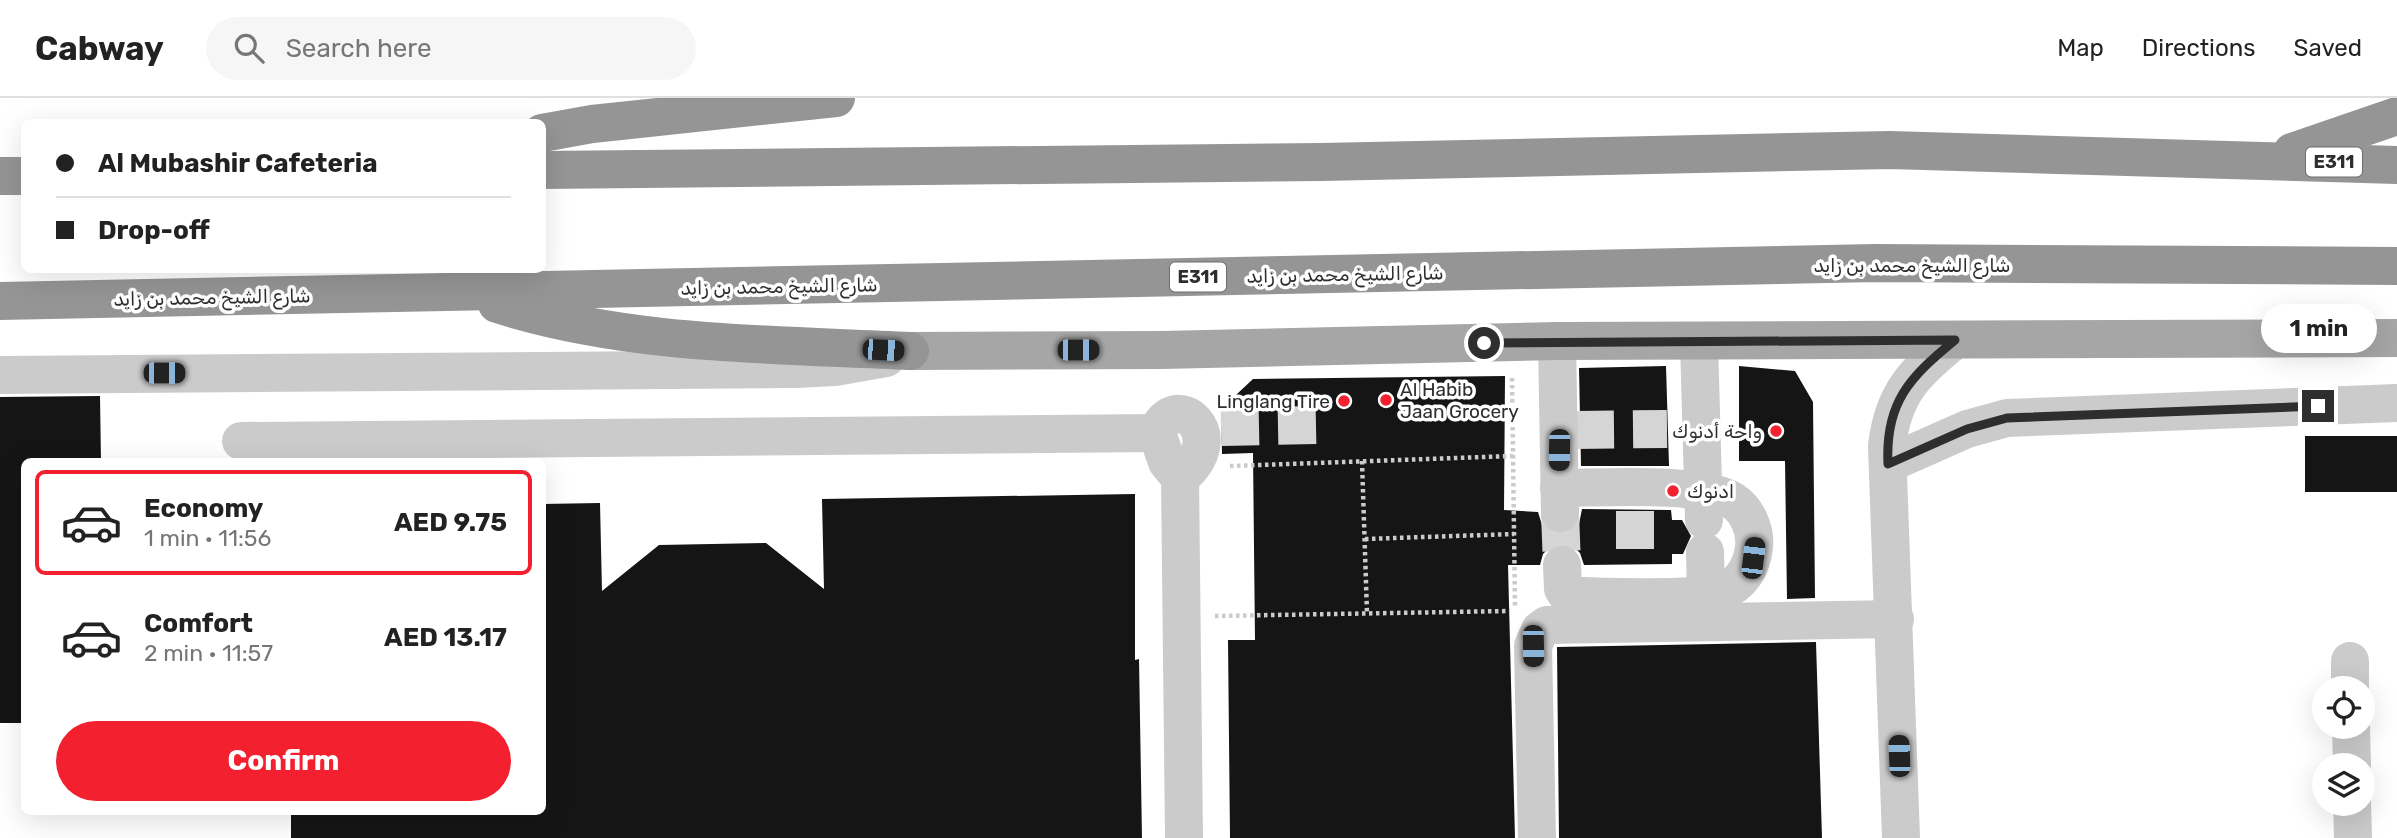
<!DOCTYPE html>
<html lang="en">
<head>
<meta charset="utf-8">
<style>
	:root { --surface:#fff; --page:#f6f6f6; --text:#222; --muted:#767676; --line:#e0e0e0; --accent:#f32130 }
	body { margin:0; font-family:Rubik,Cairo,sans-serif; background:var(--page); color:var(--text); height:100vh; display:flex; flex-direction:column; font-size:26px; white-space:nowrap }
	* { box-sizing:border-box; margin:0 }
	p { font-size:23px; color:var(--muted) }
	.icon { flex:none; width:38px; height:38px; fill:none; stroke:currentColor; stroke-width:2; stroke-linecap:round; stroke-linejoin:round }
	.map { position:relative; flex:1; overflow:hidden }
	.sheet { position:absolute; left:21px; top:360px; width:525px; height:357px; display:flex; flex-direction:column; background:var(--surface); border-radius:10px; box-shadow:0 7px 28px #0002 }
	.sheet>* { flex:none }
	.guide { position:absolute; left:21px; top:21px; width:525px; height:154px; border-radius:10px; box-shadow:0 7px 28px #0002; display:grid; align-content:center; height:154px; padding:0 35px; background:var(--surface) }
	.fabs { position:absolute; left:2312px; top:578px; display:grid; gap:14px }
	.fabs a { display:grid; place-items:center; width:63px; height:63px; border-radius:50%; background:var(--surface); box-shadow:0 7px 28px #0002; font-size:35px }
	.end { position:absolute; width:32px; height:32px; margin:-16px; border:9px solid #2e2e2e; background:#fff; box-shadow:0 0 0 4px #fff }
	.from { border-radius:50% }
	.bubble { position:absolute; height:49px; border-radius:24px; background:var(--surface); box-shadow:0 7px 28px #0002; font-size:23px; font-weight:700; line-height:49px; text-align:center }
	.car { position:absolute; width:21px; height:42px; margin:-21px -10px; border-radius:9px; box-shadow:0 0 5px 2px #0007; background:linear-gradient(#222 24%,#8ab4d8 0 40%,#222 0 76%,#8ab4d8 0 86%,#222 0) }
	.guide b { display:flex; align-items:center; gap:24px; height:66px; font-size:26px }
	.guide b+b { border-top:2px solid var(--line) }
	.guide i { width:18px; height:18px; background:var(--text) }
	ul { padding:12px 0 0; list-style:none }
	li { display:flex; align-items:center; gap:21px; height:105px; margin:0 14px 10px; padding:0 21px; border:4px solid transparent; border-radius:10px }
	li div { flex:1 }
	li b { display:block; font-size:26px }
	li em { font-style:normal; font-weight:700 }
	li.current { border-color:var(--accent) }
	li>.icon { width:63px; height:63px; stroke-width:1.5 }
	.action { display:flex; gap:14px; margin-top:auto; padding:14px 35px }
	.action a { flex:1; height:80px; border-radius:42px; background:var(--accent); color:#fff; font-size:28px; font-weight:700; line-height:80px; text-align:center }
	header { display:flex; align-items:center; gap:42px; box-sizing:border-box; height:98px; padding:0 35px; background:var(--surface); border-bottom:2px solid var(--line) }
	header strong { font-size:33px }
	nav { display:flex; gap:38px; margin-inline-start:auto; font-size:24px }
	.search { width:490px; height:63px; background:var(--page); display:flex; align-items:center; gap:18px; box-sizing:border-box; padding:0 24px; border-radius:38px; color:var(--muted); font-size:26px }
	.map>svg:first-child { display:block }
	.building { fill:#151515 }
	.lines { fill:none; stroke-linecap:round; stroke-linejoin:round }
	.minor-tunnel { stroke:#d5d5d5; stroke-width:38; stroke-dasharray:38 19; stroke-linecap:butt }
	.path { stroke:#cbcbcb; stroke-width:4.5; stroke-dasharray:3.5 3.5; stroke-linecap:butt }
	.minor { stroke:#cbcbcb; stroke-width:38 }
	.major { stroke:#a6a6a6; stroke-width:38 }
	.highway { stroke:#959595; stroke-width:38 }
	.route { stroke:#2e2e2e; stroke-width:9 }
	.poi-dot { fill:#f32130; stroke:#fff; stroke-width:2.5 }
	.labels { text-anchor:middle; stroke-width:7; stroke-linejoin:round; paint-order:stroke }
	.shield { fill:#fff; stroke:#6d6d6d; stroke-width:2 }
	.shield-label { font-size:18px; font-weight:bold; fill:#2e2e2e }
	.street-label { font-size:19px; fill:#2e2e2e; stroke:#fff }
	.poi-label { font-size:19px; fill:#2e2e2e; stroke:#fff; text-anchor:start }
</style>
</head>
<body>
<header>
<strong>Cabway</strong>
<div class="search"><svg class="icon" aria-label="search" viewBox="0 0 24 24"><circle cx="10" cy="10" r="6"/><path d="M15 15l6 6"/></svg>Search here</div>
<nav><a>Map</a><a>Directions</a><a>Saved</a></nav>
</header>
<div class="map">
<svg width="2397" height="740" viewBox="0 0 2397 740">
	<rect width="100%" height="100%" fill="#fff"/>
	<g class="building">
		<path d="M1666,268L1669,368H1581L1579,270Z"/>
		<path d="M1739,268L1795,273L1813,304L1815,500L1787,501L1785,363H1739Z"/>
		<path d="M1505,278L1504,412L1538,414L1542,427L1550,434L1560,437L1571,434L1579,426L1582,411L1671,412L1672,422H1682L1691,438L1683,456H1672V466L1584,467L1580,455L1573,448L1562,445L1550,449L1543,456L1540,467H1508L1515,740H1230L1228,542H1255L1253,355L1222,356L1221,311L1253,281Z"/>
		<path d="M100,298L101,364H24V625H0V299Z"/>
		<rect x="2305" y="338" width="92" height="56"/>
		<path d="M1135,396V562L1139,561L1142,740H291V714H542V406L600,405L602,493L659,447L766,445L824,491L822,401Z"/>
		<path d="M1816,544L1822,740H1559L1557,549Z"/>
	</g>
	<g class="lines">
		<g class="minor-tunnel">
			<path d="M1221,329L1320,327"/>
			<path d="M1576,332L1667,331"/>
			<path d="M1635,413V467"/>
			<path d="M1560,415L1562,467"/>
		</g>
		<g class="path">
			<path d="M1512,280L1515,509"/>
			<path d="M1362,363L1367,515"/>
			<path d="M1230,368L1513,358"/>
			<path d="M1365,441L1514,436"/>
			<path d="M1215,518L1510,513"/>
		</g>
		<g class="minor">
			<path d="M1557,243L1560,415"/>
			<path d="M1699,244L1704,422"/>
			<path d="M0,277L795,271L835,269L886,260"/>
			<path d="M241,343L1157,335"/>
			<path d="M1888,366L1967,331L2007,320L2397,305"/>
			<path d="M1180,380C1233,337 1174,288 1157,335L1167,364L1180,380L1184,740"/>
			<path d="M1559,390C1599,390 1703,383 1733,403C1747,412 1756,432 1754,449C1752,469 1741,487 1721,494C1698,502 1596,499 1567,497L1563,491L1562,467"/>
			<path d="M1705,454L1706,497"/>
			<path d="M2350,563V590"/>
			<path d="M2351,628L2352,667"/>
			<path d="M2352,705L2353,740"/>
			<path d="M1537,740L1533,548L1540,532L1547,527L1895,521"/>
			<path d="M1901,740L1887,348C1893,295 1915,274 1955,242"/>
		</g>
		<path class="major" d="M910,253L1162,252L1557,243L2397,240"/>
		<g class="highway">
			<path d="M542,35L592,26L836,0"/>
			<path d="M2292,54L2397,18"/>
			<path d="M542,72L1321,64L1890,52L2397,67"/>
			<path d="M0,78H24"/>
			<path d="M0,203L1876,165L2397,168"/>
			<path d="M497,206C630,248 772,246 910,253"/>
		</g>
	</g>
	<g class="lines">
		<path class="route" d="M1484,245L1955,242C1910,279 1885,304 1888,366L1967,331L2007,320L2318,308"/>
	</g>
	<g class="poi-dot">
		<circle cx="1386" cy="302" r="7"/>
		<circle cx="1344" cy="303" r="7"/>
		<circle cx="1776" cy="333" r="7"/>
		<circle cx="1673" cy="393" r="7"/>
	</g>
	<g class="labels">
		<g class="shield">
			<rect x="2306" y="49.5" width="56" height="29" rx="5"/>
			<rect x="1170" y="164.5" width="56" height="29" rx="5"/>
		</g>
		<g class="shield-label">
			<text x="2334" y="70">E311</text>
			<text x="1198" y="185">E311</text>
		</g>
		<g class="street-label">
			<text x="1912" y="174">شارع الشيخ محمد بن زايد</text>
			<text transform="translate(1345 176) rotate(-1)" y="7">شارع الشيخ محمد بن زايد</text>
			<text transform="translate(779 188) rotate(-1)" y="7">شارع الشيخ محمد بن زايد</text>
			<text transform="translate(212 199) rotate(-1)" y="7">شارع الشيخ محمد بن زايد</text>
		</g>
		<g class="poi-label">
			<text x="1400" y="298">Al Habib<tspan x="1400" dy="22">Jaan Grocery</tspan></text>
			<text x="1330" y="310" text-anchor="end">Linglang Tire</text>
			<text x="1762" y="340" text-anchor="end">واحة أدنوك</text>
			<text x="1687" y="400">ادنوك</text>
		</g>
	</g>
</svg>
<div class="fabs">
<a><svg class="icon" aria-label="locate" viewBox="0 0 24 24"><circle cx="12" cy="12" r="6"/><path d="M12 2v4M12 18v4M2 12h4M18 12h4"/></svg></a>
<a><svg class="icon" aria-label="layers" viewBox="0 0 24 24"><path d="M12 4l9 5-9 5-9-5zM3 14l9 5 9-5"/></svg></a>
</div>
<i class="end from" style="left:1484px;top:245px"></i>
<i class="end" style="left:2318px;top:308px"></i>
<div class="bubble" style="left:2261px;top:206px;width:116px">1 min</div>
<i class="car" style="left:883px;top:252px;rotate:93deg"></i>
<i class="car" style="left:1078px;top:252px;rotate:90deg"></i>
<i class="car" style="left:164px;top:275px;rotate:90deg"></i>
<i class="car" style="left:1559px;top:352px;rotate:181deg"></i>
<i class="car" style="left:1753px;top:460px;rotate:7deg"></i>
<i class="car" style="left:1533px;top:548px;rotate:179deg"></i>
<i class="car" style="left:1899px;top:658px;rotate:358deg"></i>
<div class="guide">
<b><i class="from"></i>Al Mubashir Cafeteria</b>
<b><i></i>Drop-off</b>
</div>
<section class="sheet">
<ul>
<li class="current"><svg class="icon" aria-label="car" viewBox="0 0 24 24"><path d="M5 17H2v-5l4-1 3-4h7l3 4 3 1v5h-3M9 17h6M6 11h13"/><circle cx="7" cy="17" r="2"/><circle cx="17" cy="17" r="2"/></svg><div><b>Economy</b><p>1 min · 11:56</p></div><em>AED 9.75</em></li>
<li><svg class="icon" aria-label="car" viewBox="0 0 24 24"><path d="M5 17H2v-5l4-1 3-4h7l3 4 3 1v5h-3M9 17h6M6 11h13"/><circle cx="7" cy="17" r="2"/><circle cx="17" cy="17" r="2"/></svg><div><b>Comfort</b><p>2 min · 11:57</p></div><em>AED 13.17</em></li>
</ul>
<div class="action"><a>Confirm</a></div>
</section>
</div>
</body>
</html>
